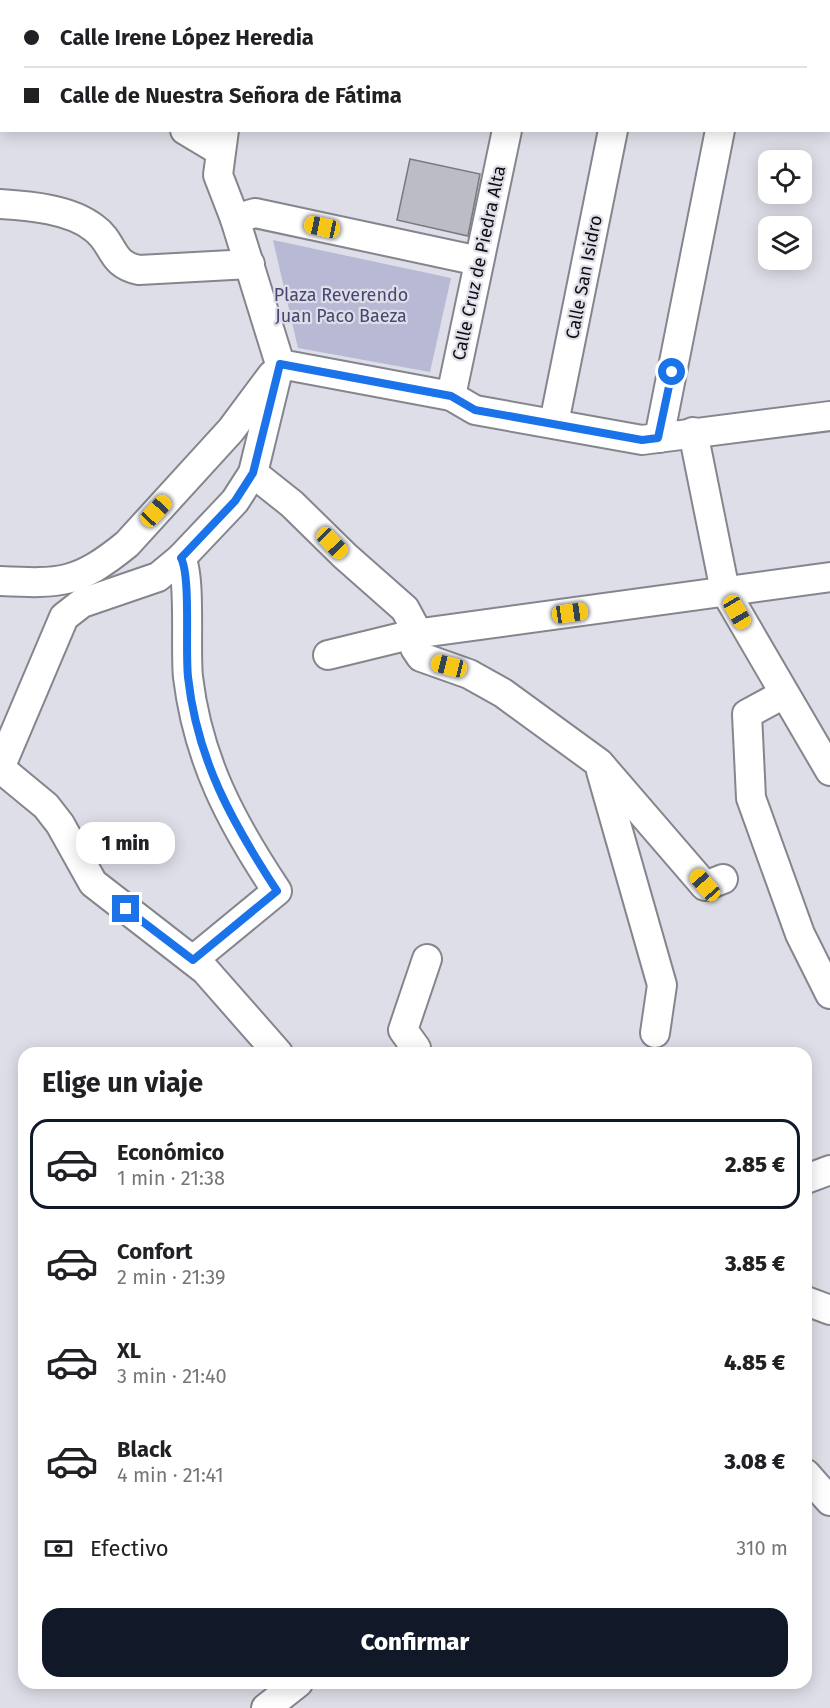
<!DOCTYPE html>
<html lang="es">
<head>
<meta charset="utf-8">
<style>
	:root { --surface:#fff; --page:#f6f6f6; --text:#202124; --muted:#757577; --line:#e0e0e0; --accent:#111827 }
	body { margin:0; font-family:"Fira Sans",sans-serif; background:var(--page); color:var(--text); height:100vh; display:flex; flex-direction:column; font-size:22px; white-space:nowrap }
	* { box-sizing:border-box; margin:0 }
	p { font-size:20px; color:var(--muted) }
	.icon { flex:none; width:33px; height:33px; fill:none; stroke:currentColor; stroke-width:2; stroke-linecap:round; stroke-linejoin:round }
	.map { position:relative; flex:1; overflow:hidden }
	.drawer { position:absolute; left:18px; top:1047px; width:794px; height:642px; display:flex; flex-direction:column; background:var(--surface); border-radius:18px; box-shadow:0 3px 15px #0003 }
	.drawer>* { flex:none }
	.top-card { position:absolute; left:0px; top:0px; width:831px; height:132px; box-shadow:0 3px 15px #0003; display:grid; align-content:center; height:132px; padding:0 24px; background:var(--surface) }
	.tools { position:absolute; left:758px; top:150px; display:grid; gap:12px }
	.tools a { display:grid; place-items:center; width:54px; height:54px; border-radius:12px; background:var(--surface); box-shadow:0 3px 15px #0003; font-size:30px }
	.end { position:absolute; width:27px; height:27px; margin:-14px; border:8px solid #1a73e8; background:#fff; box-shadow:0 0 0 3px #fff }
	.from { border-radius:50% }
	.bubble { position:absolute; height:42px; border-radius:18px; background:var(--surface); box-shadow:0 3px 15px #0003; font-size:20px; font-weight:800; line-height:42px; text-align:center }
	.car { position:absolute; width:18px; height:36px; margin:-18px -9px; border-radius:8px; box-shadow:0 0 4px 2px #0007; background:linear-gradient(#f5c518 24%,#345 0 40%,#f5c518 0 76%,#345 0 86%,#f5c518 0) }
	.top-card b { display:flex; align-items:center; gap:21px; height:57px; font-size:22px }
	.top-card b+b { border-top:2px solid var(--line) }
	.top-card i { width:15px; height:15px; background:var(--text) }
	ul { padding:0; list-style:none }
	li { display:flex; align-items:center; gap:18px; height:90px; margin:0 12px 9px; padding:0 12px; border:3px solid transparent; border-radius:18px }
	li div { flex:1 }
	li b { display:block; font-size:22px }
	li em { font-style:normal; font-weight:800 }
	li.selected { border-color:var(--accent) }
	li>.icon { width:54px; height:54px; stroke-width:1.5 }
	h2 { padding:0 24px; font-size:27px; line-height:72px }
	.pay { display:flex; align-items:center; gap:15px; height:66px; padding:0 24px; font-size:22px }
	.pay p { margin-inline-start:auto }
	.button { display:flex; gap:12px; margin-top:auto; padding:12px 24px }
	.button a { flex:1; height:69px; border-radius:18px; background:var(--accent); color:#fff; font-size:24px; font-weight:800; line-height:69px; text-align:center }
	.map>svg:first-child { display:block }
	.green { fill:#b8b9d4 }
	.building { fill:#bbbcc5; stroke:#797982; stroke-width:1.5 }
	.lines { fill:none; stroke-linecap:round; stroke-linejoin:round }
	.minor-casing { stroke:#85858e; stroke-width:32 }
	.minor { stroke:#fff; stroke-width:28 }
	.route { stroke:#1a73e8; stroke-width:8 }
	.labels { text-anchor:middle; stroke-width:4.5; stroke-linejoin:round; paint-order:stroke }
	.street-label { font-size:18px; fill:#0d0d10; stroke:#dedee8 }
	.park-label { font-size:18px; fill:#474773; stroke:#dedee8 }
</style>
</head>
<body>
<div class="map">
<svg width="830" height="1708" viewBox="0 0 830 1708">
	<rect width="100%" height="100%" fill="#dedee8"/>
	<path class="green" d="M273,240L451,278L430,372L298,348Z"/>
	<path class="building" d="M410,159L480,174L468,236L397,220Z"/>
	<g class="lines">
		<defs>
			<g id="minor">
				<path d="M107,2L108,0"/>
				<path d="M247,2L248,0"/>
				<path d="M535,2L536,0"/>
				<path d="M639,2V0"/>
				<path d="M746,2V0"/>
				<path d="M185,130L220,151"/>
				<path d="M224,130L218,175L235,219"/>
				<path d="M0,204C30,206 70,209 94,228C115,243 109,264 139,270L250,264"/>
				<path d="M479,261L255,213L235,219L280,364L451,396L475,410L642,440L830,416"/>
				<path d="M451,396L507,130"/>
				<path d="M554,423L613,130"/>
				<path d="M693,432L725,591L830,771"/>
				<path d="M659,438L720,130"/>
				<path d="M253,473L292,504L345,556L405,609L413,624L415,648L421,657L469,674L503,693L599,763L705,886L723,879"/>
				<path d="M181,558C191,576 185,651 188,677C198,760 231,822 277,891L193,960"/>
				<path d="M0,581C61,584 78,584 127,544L231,430L272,375"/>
				<path d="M328,655L414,634L830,577"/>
				<path d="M784,694L747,714L751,798L800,934L830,994"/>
				<path d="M0,768L64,617L82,603L158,577L181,558L235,501L253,473L279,366"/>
				<path d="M0,768L46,806L60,824L93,883L205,970L278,1053"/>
				<path d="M601,771L662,985L655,1033"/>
				<path d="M414,1053L416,1048L403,1030L427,959"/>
				<path d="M806,1179L830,1170"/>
				<path d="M806,1301L830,1310"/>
				<path d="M806,1474L830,1501"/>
				<path d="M266,1708L298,1683"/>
			</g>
		</defs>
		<use href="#minor" class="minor-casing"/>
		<use href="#minor" class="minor"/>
	</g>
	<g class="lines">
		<path class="route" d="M126,909L193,960L277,891C232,822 197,760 188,677C185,650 191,577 181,558L235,501L253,473L280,364L451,396L475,410L642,440L658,438L672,372"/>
	</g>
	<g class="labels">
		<g class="street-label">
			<text transform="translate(479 263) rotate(-78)" y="6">Calle Cruz de Piedra Alta</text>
			<text transform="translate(584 277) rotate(-79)" y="6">Calle San Isidro</text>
		</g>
		<g class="park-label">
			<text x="341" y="301">Plaza Reverendo<tspan x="341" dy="21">Juan Paco Baeza</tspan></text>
		</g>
	</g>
</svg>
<div class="tools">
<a><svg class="icon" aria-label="locate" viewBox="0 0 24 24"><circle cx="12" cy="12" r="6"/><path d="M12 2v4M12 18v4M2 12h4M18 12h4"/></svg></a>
<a><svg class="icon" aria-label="layers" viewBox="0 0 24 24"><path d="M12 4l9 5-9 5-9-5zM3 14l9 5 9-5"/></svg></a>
</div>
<i class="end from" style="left:672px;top:372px"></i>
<i class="end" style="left:126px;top:909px"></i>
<div class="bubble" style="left:76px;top:822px;width:99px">1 min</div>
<i class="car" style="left:322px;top:227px;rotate:282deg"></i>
<i class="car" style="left:156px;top:511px;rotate:43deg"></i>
<i class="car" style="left:332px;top:543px;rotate:136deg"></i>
<i class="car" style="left:737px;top:612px;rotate:150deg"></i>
<i class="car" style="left:570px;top:613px;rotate:82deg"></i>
<i class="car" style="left:449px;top:666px;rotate:284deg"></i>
<i class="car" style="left:705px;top:885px;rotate:319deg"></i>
<div class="top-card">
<b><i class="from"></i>Calle Irene López Heredia</b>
<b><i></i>Calle de Nuestra Señora de Fátima</b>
</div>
<section class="drawer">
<h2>Elige un viaje</h2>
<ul>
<li class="selected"><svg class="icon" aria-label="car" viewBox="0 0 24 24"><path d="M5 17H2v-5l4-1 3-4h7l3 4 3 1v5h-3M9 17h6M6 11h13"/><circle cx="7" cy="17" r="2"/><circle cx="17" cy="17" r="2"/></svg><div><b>Económico</b><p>1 min · 21:38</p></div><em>2.85 €</em></li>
<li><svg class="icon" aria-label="car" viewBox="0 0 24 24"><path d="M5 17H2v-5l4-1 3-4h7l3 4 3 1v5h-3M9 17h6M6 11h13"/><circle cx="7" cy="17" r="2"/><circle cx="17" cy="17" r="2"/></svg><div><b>Confort</b><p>2 min · 21:39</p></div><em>3.85 €</em></li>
<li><svg class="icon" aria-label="car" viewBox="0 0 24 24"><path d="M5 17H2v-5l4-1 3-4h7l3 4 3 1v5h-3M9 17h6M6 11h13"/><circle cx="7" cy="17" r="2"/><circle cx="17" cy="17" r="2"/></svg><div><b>XL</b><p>3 min · 21:40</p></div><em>4.85 €</em></li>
<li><svg class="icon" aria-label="car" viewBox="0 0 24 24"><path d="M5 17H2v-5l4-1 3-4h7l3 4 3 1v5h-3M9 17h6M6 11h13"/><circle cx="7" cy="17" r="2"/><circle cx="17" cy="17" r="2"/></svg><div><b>Black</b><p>4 min · 21:41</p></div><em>3.08 €</em></li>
</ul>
<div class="pay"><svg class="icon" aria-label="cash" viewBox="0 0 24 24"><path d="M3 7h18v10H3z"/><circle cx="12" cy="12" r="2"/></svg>Efectivo<p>310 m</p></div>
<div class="button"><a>Confirmar</a></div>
</section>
</div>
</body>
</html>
